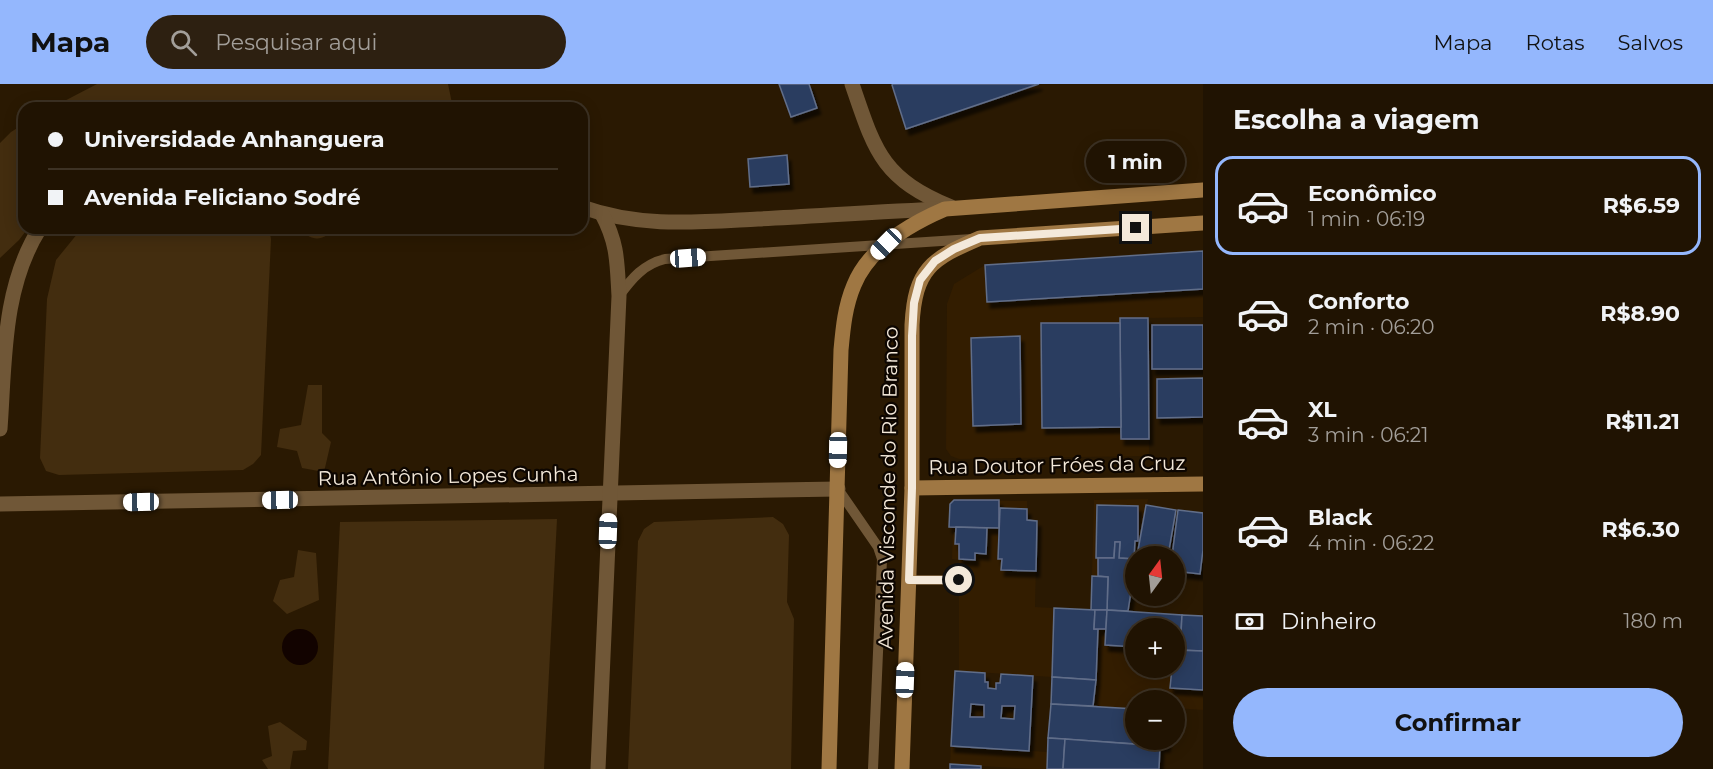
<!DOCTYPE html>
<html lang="pt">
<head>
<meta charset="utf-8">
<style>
	:root { --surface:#201302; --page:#2d2011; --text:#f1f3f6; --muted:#a29e99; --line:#3d3224; --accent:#94b7fd }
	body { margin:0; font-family:Montserrat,sans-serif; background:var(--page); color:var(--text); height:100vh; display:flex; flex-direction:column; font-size:22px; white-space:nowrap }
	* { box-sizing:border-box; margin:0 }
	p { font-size:20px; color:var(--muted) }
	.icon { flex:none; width:33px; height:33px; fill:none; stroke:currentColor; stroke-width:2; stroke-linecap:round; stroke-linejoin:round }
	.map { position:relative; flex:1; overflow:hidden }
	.drawer { display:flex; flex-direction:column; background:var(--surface); width:510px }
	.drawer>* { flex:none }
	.hud { position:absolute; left:18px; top:18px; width:570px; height:132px; border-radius:18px; box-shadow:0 3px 15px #0003,0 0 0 2px var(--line); display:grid; align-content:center; height:132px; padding:0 30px; background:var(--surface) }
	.needle { width:39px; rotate:15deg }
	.tools { position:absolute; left:1125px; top:462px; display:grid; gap:12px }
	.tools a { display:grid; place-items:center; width:60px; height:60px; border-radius:50%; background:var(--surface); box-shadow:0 3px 15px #0003,0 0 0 2px var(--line); font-size:30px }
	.end { position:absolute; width:27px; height:27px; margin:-14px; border:8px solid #f4e9da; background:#111; box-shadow:0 0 0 3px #111 }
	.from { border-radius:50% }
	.bubble { position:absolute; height:42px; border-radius:21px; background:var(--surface); box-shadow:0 3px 15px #0003,0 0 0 2px var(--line); font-size:20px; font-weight:700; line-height:42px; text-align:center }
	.car { position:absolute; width:18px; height:36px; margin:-18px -9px; border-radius:8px; box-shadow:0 0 4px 2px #0007; background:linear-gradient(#fff 24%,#345 0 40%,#fff 0 76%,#345 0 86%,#fff 0) }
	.hud b { display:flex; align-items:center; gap:21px; height:57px; font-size:22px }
	.hud b+b { border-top:2px solid var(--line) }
	.hud i { width:15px; height:15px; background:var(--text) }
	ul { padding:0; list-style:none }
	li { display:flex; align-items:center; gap:18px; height:99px; margin:0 12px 9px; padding:0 18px; border:3px solid transparent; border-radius:18px }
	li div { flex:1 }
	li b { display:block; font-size:22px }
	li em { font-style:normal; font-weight:700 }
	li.active { border-color:var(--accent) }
	li>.icon { width:54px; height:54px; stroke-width:1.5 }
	h2 { padding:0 30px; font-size:27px; line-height:72px }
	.pay { display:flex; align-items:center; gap:15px; height:66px; padding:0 30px; font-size:22px }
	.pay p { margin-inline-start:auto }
	.cta { display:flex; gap:12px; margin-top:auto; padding:12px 30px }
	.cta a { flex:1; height:69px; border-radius:36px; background:var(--accent); color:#111; font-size:24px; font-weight:700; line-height:69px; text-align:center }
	header { display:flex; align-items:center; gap:36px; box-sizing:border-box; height:84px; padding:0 30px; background:var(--accent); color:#111 }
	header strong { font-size:28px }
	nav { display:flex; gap:33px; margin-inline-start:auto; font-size:21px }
	.search { width:420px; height:54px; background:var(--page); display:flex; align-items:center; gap:15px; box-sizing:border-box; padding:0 21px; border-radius:33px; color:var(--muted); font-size:22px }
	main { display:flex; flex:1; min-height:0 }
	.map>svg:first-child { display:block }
	.built { fill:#331d00; fill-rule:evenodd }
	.green { fill:#432d0f }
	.water { fill:#120300 }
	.building { fill:#2c3d61; stroke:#616e89; stroke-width:1.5; fill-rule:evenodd; filter:url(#shadow) }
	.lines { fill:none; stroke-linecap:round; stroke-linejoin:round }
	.lane { stroke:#705737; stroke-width:10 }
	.street { stroke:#705737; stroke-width:15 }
	.secondary { stroke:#9f7743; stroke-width:15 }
	.route { stroke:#f4e9da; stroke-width:8 }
	.labels { text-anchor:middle; stroke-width:4.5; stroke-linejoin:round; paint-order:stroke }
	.street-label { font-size:20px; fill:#f4e9da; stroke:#0d0601 }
</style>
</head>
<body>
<header>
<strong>Mapa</strong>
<div class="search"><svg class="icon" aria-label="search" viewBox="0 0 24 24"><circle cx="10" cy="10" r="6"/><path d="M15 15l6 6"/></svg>Pesquisar aqui</div>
<nav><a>Mapa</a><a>Rotas</a><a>Salvos</a></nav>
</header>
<main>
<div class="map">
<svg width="1203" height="685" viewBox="0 0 1203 685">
	<defs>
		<filter id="shadow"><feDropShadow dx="3.5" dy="6" stdDeviation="1.5" flood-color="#0009"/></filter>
	</defs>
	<rect width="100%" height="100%" fill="#2a1902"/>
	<g class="built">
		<path d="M1203,167V233L1148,234L1149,372L959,375L951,372L946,365L947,220L954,200L985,181Z"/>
		<path d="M1148,415L1137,472H1136L1135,484L1128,527L1203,532V626L1175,624L1174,616H1136V656H1167L1166,662H1160L1159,685H1032L950,680L951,662L1048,668L1052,593L959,587V476L952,475L953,443H950V420L954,416L1027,417V436L1037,437L1035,523L1091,526L1094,416ZM1136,544H1174V584H1136Z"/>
	</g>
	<g class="green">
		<path d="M97,0H448L453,24H51Z"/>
		<path d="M24,40V144H28L19,156L0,174V59L11,48Z"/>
		<path d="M82,144H269L271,155L261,371L253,380L243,386L59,391L46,387L40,374L47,215L56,176Z"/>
		<path d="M301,144H333C325,158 309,158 301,144Z"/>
		<path d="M308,301H322V349L331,358L324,388L302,384L297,367L277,363L280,345L301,341Z"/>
		<path d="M773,433L783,440L789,451L787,518L794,535L791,685H628L638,457L644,445L654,438Z"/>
		<path d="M557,435L544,685H328L340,438Z"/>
		<path d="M298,466L316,469L319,516L287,530L273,517L280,496L294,493Z"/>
		<path d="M280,638L307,657L306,666L293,667L290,685H268L262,676L272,672L268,642Z"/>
	</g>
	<circle class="water" cx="300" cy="563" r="18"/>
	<g class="building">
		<path d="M779,0H809L817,24L791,33Z"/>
		<path d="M893,0H1039L906,45L892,1Z"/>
		<path d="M787,71L789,100L750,103L748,75Z"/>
		<path d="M1203,167V205L987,218L985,181Z"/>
		<path d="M1120,234H1148L1149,355H1121Z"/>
		<path d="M1041,239H1120L1121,343L1042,344Z"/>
		<rect x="1152" y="241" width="51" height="44"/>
		<path d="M1020,252L1021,340L973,342L971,254Z"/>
		<path d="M1203,294V333L1157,334V295Z"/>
		<path d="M954,416H999V444L949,443L950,420Z"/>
		<path d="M1097,421L1138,422V457H1135L1134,475L1119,474L1120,458H1115L1114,474H1096Z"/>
		<path d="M1146,421L1176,426L1168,472H1137Z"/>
		<path d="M1000,424L1027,425V436L1037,437L1036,487L1001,486L1002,475H998Z"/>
		<path d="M1178,426L1203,429V466L1200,490L1174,487V472H1172Z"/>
		<path d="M956,443L987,444L986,470L975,469V476L959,475V460H955Z"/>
		<path d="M1115,458H1120L1119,474L1136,475L1128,527L1107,526L1108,493L1098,492V474H1114Z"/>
		<path d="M1092,492L1108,493L1107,526H1091Z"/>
		<path d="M1054,524L1095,526L1094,545H1098L1096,596L1052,593Z"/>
		<path d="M1095,526H1107L1106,545H1094Z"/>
		<path d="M1107,526L1182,531L1180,566H1174V544H1136V563L1105,561Z"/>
		<path d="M1182,531L1203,532V567L1180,566Z"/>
		<path d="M1174,566L1203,567V606L1170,604L1172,584H1174Z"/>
		<path d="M955,587L985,589V598H988V604L996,605V599H1000L1001,590L1033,592L1029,667L951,662ZM971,620L984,621V633H970ZM1002,622H1015L1014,635L1001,634Z"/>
		<path d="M1052,593L1096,596L1093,622L1051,620Z"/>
		<path d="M1051,620L1136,625V656H1167L1166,662L1048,654Z"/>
		<path d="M1048,654L1065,655L1063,685H1047Z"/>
		<path d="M1065,655L1160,662L1159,685H1063Z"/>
		<path d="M950,680L981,682V685H950Z"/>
	</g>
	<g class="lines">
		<g class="lane">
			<path d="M619,212C632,194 644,180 665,175L972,155"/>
			<path d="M838,405L878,463L882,475L873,685"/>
			<path d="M909,496H959"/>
		</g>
		<g class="street">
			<path d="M852,0C875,67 881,94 951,123"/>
			<path d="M582,123C640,144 698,138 758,135C820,132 883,127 945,125"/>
			<path d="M0,345C5,277 2,204 40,144"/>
			<path d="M0,420L838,405"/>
			<path d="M598,685L619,212C617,179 618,160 602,130"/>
		</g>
		<g class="secondary">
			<path d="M912,404L1203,400"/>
			<path d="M829,685L841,266C843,244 845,222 854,201C869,164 910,140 945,125L1203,106"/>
			<path d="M902,685L912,404V241C915,185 931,175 980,154L1203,139"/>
		</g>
	</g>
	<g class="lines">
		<path class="route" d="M959,496H909L912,404V252L914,219L920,196L935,177L954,165L980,154L1136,144"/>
	</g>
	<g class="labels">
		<g class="street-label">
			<text transform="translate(1057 381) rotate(-1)" y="7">Rua Doutor Fróes da Cruz</text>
			<text transform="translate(448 392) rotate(-1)" y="7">Rua Antônio Lopes Cunha</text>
			<text transform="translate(888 404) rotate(-89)" y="7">Avenida Visconde do Rio Branco</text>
		</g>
	</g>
</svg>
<div class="tools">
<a><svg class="needle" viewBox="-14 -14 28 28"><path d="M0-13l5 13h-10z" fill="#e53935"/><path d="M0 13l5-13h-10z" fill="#a29e99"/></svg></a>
<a>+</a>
<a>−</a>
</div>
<i class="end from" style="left:959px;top:496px"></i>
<i class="end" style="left:1136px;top:144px"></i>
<div class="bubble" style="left:1086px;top:57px;width:99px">1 min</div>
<i class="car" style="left:886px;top:160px;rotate:225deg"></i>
<i class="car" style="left:688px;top:174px;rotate:86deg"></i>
<i class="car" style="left:838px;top:366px;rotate:181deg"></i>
<i class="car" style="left:280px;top:416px;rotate:269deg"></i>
<i class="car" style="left:141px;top:418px;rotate:269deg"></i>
<i class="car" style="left:608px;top:447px;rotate:2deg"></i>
<i class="car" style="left:905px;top:596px;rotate:2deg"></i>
<div class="hud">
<b><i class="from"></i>Universidade Anhanguera</b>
<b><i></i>Avenida Feliciano Sodré</b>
</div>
</div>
<section class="drawer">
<h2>Escolha a viagem</h2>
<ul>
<li class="active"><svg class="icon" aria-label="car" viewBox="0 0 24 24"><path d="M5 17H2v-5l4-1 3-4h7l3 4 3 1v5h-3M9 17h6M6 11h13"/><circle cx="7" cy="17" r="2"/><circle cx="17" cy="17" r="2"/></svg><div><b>Econômico</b><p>1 min · 06:19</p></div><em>R$6.59</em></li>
<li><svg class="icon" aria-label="car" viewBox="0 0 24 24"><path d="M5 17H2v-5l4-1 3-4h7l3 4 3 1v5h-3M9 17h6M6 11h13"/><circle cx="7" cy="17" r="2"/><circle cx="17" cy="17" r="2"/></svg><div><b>Conforto</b><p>2 min · 06:20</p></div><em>R$8.90</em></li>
<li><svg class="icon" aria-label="car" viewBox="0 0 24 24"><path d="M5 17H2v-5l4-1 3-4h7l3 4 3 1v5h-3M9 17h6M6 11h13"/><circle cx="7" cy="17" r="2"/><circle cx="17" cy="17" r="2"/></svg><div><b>XL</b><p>3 min · 06:21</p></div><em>R$11.21</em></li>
<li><svg class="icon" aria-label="car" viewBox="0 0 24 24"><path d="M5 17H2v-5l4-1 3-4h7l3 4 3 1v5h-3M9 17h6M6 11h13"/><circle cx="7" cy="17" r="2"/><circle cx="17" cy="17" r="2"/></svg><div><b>Black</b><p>4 min · 06:22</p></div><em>R$6.30</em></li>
</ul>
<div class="pay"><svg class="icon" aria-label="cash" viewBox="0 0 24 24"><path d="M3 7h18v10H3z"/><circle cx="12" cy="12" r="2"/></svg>Dinheiro<p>180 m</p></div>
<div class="cta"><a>Confirmar</a></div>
</section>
</main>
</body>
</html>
